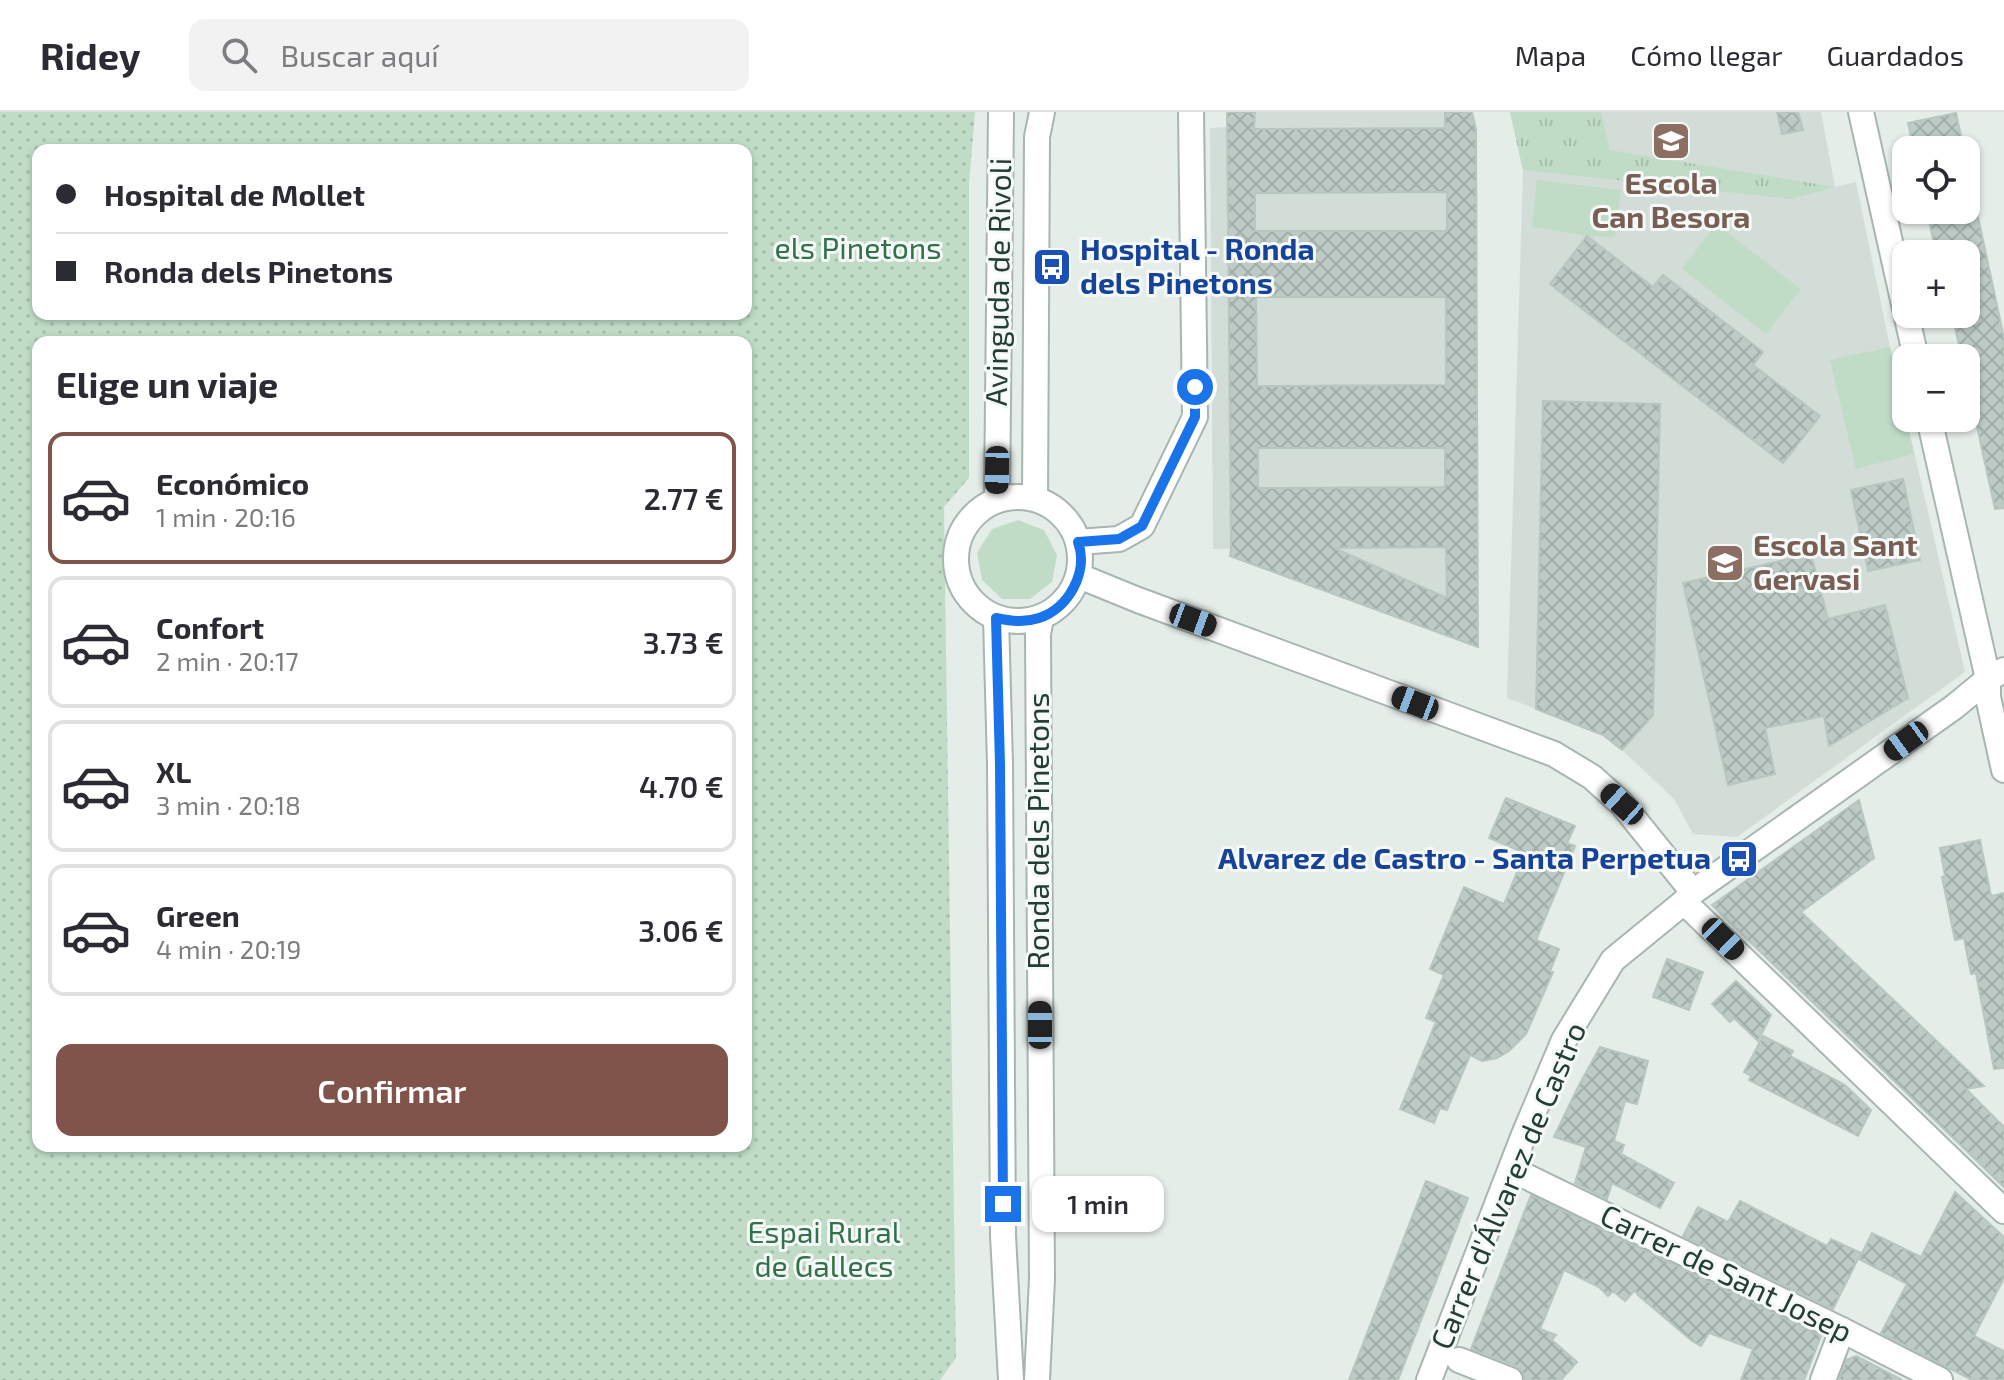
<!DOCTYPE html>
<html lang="es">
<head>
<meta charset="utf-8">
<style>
	:root { --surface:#fff; --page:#f2f2f3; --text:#2b2b33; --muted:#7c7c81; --line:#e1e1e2; --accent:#80544b }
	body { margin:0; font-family:"Exo 2",sans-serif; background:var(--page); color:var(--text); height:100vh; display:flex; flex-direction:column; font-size:30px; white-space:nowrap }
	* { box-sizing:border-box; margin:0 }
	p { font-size:26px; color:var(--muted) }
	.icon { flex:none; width:44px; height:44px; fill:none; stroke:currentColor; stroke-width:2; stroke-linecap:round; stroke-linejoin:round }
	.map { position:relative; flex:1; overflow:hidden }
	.panel { position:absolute; left:32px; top:224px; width:720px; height:816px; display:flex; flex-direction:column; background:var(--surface); border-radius:16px; box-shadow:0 2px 6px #0004 }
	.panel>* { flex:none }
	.guide { position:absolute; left:32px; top:32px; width:720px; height:176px; border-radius:16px; box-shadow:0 2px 6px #0004; display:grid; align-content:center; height:176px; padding:0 24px; background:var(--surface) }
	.tools { position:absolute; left:1892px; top:24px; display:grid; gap:16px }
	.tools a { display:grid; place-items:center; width:88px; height:88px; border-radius:16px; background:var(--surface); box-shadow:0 2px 6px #0004; font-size:40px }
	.end { position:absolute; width:36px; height:36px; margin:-18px; border:10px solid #1a73e8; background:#fff; box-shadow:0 0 0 4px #fff }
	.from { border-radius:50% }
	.bubble { position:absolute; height:56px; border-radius:16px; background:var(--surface); box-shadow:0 2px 6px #0004; font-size:26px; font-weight:600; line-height:56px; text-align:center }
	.car { position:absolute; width:24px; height:48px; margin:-24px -12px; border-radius:10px; box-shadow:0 0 6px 2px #0007; background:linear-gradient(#222 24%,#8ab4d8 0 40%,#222 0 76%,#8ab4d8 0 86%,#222 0) }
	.guide b { display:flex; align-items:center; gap:28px; height:76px; font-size:30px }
	.guide b+b { border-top:2px solid var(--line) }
	.guide i { width:20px; height:20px; background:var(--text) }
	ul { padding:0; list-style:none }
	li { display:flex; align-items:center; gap:24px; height:132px; margin:0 16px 12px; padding:0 8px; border:4px solid var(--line); border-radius:16px }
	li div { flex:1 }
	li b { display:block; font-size:30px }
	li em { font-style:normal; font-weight:600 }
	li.on { border-color:var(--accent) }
	li>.icon { width:72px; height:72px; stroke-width:1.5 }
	h2 { padding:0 24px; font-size:36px; line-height:96px }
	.action { display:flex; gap:16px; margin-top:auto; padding:16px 24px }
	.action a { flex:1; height:92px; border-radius:16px; background:var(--accent); color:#fff; font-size:32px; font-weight:600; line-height:92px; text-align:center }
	header { display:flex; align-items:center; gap:48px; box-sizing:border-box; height:112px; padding:0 40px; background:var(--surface); border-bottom:2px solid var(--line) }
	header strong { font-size:38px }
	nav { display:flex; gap:44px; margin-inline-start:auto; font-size:28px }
	.search { width:560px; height:72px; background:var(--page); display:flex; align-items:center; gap:20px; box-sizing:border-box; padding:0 28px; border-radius:16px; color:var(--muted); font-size:30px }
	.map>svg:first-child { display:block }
	.built { fill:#d3ddd8 }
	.grass { fill:url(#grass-tufts) }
	.park { fill:url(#park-dots); fill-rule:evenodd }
	.garden { fill:#c0dcc7 }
	.building { fill:url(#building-cross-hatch); stroke:#b8c6c0; stroke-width:2; fill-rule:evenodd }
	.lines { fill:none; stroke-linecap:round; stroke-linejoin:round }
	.minor-casing { stroke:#a8b5b0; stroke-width:28 }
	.minor { stroke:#fff; stroke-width:24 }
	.route { stroke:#1a73e8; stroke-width:10 }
	.labels { text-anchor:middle; stroke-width:6; stroke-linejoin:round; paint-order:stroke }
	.education-label { font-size:30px; font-weight:bold; fill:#785e54; stroke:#f5f9f7 }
	.park-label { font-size:30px; fill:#32714a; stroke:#f5f9f7 }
	.transit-label { font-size:30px; font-weight:bold; fill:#164399; stroke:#f5f9f7; text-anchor:start }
	.street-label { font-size:30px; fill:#253d37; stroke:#f5f9f7 }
</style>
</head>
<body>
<header>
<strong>Ridey</strong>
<div class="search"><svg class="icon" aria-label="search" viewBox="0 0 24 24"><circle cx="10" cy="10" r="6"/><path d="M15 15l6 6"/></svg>Buscar aquí</div>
<nav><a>Mapa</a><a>Cómo llegar</a><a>Guardados</a></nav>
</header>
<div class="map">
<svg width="2004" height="1268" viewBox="0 0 2004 1268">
	<defs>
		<pattern id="grass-tufts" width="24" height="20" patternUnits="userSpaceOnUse" patternTransform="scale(2)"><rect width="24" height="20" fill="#c0dcc7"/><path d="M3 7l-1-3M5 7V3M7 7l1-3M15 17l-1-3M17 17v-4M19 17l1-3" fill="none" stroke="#a5beac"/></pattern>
		<pattern id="park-dots" width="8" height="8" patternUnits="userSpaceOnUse" patternTransform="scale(2)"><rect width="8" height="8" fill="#c0dcc7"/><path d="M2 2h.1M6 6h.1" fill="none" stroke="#a5beac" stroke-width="1.8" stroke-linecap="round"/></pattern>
		<pattern id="building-cross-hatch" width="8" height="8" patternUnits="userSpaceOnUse" patternTransform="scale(2)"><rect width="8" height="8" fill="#bdcac5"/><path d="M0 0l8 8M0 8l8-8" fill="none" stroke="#a2aeaa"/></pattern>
	</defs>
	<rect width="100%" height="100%" fill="#e5ede9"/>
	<g class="built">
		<path d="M1227,0H1472L1476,17L1478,535L1230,444L1231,437H1213L1210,16L1227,15Z"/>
		<path d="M1510,0H1821L1835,75L1856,70L1890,235L1965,560L1737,725L1693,722L1674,687L1622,638L1603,623L1507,586L1523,58Z"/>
	</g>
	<path class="grass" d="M1510,0H1601L1610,38L1835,75L1791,87L1523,58Z"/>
	<path class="park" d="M0,0H975L969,71V366L944,395L956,1246L940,1268H0ZM38,38H746V202H38ZM38,230H746V1034H38Z"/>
	<g class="garden">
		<path d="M1537,68L1621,78L1615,125L1587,124L1532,115Z"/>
		<path d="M1716,112L1801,177L1766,222L1682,157Z"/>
		<path d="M1890,235L1914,342L1856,357L1830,248Z"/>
		<path d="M1018,408L1044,418L1057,443L1052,470L1030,487H1002L982,468L977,441L992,417Z"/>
	</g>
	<g class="building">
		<path d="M1227,0H1255L1254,17L1445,16V0H1472L1476,17L1478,535L1230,444L1231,437ZM1447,80V119H1255V81ZM1256,185H1446V273L1257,274ZM1258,336H1445V375L1258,376ZM1446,435L1447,486L1334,436Z"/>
		<path d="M1777,0H1798L1803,18L1782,22Z"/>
		<path d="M1956,1L1964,38H1914L1908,11Z"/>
		<path d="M1975,91L2004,226V396L1995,397L1966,264V246H1962L1952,202H1966V142H1936L1927,98H1966V92Z"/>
		<path d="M1587,124L1653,175L1663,163L1763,240L1753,253L1820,304L1783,351L1550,172Z"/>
		<path d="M1543,289L1660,292L1653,603L1622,638L1603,623L1536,597Z"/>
		<path d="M1903,367L1920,448L1868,459L1851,378Z"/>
		<path d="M1811,442L1828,507L1885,493L1908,586L1829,634L1824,604L1765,616L1775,662L1728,673L1683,471Z"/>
		<path d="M1506,686L1575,714L1567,731L1575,734L1536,828L1559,837L1550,859L1553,860L1526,922L1509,939L1497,946L1482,949L1470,943L1447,998L1440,996L1434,1011L1400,997L1436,910L1426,906L1444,863L1430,857L1464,775L1504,792L1525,741L1489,726Z"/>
		<path d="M1859,688L1874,746L1801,800L1984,974L1966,977L2004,1015V1075L1712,793Z"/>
		<path d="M1980,728L1991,784L2004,781V956L1994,957L1976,861L1971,862L1964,826L1955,828L1942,765L1945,764L1940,736Z"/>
		<path d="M1667,847L1703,860L1689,898L1653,885Z"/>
		<path d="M1736,869L1771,903L1758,929L1734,906L1730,910L1712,892Z"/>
		<path d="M1763,924L1793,939L1790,944L1845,973L1871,998L1858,1024L1749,968L1751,964L1744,960Z"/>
		<path d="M1600,935L1648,949L1637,992L1625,989L1614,1029L1624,1033L1621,1042L1674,1071L1660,1096L1612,1071L1607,1087L1575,1071L1586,1035L1554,1025L1578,975Z"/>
		<path d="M1426,1069L1468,1086L1398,1268H1349Z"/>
		<path d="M1955,1080L2004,1125V1166L1974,1224L2004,1239V1268H1972L1881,1221L1907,1172L1859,1147L1872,1121L1921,1145Z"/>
		<path d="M1531,1083L1821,1224L1804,1268H1741L1753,1237L1709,1221L1701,1234L1692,1229L1638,1183L1635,1178L1625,1189L1613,1179L1608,1184L1599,1175L1564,1158L1540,1217L1556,1223L1552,1228L1577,1250L1561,1268H1525L1522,1259L1516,1254L1471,1237Z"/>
		<path d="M1740,1089L1827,1134L1831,1127L1861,1141L1833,1197L1683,1124L1698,1095L1728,1110Z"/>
		<path d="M1856,1244L1902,1268H1839L1846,1248Z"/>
	</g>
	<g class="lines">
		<defs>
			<g id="minor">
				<path d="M1861,0L1916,246"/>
				<path d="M1929,306L1988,567V585L2004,658"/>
				<circle cx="1018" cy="447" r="62"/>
				<path d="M1035,387L1037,25L1042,0"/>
				<path d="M997,388L1001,0"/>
				<path d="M1078,430L1119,427L1142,414L1195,305L1191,0"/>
				<path d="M1079,464L1138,488L1554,642L1592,665L1622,692L1693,780"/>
				<path d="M996,506L1000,652L1003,1124L1011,1268"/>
				<path d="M1684,790L2004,1099"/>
				<path d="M1511,1057L1842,1218L1940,1268"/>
				<path d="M1459,1248L1510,1268"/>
				<path d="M1037,1268L1042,1167L1038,522L1041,506"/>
				<path d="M1429,1268L1523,1025L1564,928L1613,848L1684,790L1693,780L1954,595L1988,567L2004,558"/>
				<path d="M1823,1268L1842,1218"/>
			</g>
		</defs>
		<use href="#minor" class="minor-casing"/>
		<use href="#minor" class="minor"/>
	</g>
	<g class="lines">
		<path class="route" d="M1003,1092L1000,652L996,506C1011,509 1024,511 1039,506C1068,497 1089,460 1078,430L1119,427L1142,414L1195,305V275"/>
	</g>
	<defs>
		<symbol id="school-square" viewBox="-11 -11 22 22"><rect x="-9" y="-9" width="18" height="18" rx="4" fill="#8d6e63" stroke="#f5f9f7"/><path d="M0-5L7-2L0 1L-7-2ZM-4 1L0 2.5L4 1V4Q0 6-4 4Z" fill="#fff"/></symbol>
		<symbol id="bus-square" viewBox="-11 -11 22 22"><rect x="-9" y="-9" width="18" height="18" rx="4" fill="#1a4fb4" stroke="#f5f9f7"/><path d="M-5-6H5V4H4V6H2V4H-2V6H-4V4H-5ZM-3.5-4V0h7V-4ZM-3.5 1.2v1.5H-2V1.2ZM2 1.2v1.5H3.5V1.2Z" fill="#fff"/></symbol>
	</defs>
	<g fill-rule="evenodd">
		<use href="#school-square" x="1649" y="7" width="44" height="44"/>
		<use href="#bus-square" x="1030" y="133" width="44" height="44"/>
		<use href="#school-square" x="1703" y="429" width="44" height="44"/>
		<use href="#bus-square" x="1717" y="725" width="44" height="44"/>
	</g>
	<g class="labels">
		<g class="education-label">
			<text x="1671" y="82">Escola<tspan x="1671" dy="34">Can Besora</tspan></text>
			<text x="1753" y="444" text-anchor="start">Escola Sant<tspan x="1753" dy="34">Gervasi</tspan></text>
		</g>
		<g class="park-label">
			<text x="858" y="147">els Pinetons</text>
			<text x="824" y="1131">Espai Rural<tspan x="824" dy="34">de Gallecs</tspan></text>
		</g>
		<g class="transit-label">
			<text x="1080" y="148">Hospital - Ronda<tspan x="1080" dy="34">dels Pinetons</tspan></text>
			<text x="1711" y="757" text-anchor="end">Alvarez de Castro - Santa Perpetua</text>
		</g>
		<g class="street-label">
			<text transform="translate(999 170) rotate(-89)" y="10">Avinguda de Rivoli</text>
			<text transform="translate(1039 719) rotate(-90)" y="10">Ronda dels Pinetons</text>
			<text transform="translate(1509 1074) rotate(-67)" y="10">Carrer d'Álvarez de Castro</text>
			<text transform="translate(1726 1162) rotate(26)" y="10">Carrer de Sant Josep</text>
		</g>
	</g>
</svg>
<div class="tools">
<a><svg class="icon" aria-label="locate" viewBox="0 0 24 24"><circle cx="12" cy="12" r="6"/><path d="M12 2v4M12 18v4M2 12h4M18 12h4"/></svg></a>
<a>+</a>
<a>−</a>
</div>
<i class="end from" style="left:1195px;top:275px"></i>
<i class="end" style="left:1003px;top:1092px"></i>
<div class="bubble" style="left:1032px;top:1064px;width:132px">1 min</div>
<i class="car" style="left:997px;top:358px;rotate:181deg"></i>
<i class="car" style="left:1193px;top:508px;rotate:110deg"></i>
<i class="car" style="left:1415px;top:591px;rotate:291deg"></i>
<i class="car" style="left:1906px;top:629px;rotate:234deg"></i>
<i class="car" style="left:1622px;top:692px;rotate:312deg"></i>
<i class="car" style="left:1723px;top:827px;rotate:134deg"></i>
<i class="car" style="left:1040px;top:913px;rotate:0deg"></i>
<div class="guide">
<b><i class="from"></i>Hospital de Mollet</b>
<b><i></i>Ronda dels Pinetons</b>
</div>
<section class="panel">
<h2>Elige un viaje</h2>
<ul>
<li class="on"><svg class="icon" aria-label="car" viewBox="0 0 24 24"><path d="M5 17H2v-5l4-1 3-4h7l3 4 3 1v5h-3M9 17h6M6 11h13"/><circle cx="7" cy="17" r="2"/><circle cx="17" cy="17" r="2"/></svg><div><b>Económico</b><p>1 min · 20:16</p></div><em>2.77 €</em></li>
<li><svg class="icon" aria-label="car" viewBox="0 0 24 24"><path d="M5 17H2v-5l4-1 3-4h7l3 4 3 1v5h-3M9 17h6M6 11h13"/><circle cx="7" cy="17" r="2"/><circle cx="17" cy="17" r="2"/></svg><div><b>Confort</b><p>2 min · 20:17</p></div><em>3.73 €</em></li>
<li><svg class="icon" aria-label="car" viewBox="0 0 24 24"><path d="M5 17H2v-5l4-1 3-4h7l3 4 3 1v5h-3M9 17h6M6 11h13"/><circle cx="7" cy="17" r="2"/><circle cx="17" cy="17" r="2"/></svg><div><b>XL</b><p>3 min · 20:18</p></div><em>4.70 €</em></li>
<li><svg class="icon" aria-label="car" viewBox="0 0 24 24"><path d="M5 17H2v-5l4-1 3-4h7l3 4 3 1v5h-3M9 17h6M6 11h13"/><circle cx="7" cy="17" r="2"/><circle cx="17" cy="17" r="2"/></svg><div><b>Green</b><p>4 min · 20:19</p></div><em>3.06 €</em></li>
</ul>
<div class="action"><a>Confirmar</a></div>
</section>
</div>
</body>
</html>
